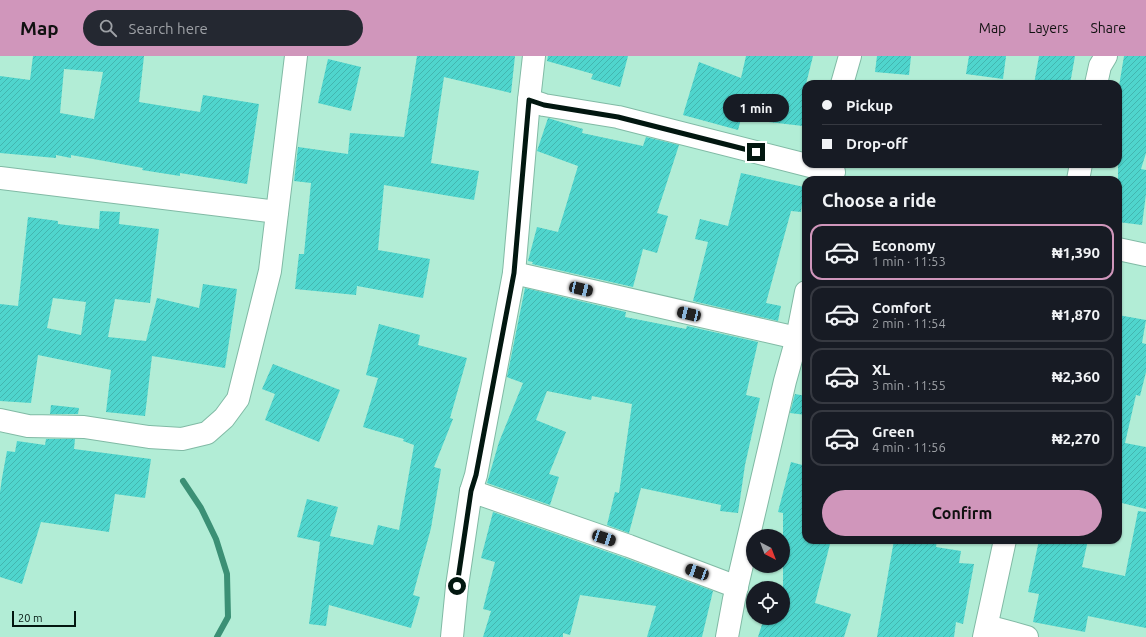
<!DOCTYPE html>
<html lang="en">
<head>
<meta charset="utf-8">
<style>
	:root { --surface:#171b24; --page:#242831; --text:#f1f3f6; --muted:#9ea1a6; --line:#363941; --accent:#d096bb }
	body { margin:0; font-family:Ubuntu,sans-serif; background:var(--page); color:var(--text); height:100vh; display:flex; flex-direction:column; font-size:15px; white-space:nowrap }
	* { box-sizing:border-box; margin:0 }
	p { font-size:13px; color:var(--muted) }
	.icon { flex:none; width:22px; height:22px; fill:none; stroke:currentColor; stroke-width:2; stroke-linecap:round; stroke-linejoin:round }
	.map { position:relative; flex:1; overflow:hidden }
	.side { position:absolute; left:802px; top:120px; width:320px; height:368px; display:flex; flex-direction:column; background:var(--surface); border-radius:12px; box-shadow:0 1px 3px #0004 }
	.side>* { flex:none }
	.hud { position:absolute; left:802px; top:24px; width:320px; height:88px; border-radius:12px; box-shadow:0 1px 3px #0004; display:grid; align-content:center; height:88px; padding:0 20px; background:var(--surface) }
	.needle { width:26px; rotate:138deg }
	.controls { position:absolute; left:746px; top:473px; display:grid; gap:8px }
	.controls a { display:grid; place-items:center; width:44px; height:44px; border-radius:50%; background:var(--surface); box-shadow:0 1px 3px #0004; font-size:20px }
	.scale { position:absolute; left:12px; bottom:10px; width:64px; box-sizing:border-box; padding-left:4px; border:2px solid #021710; border-top:0; font-size:11px; line-height:14px; white-space:nowrap; color:#021710; -webkit-text-stroke:3px #b2edd6; paint-order:stroke }
	.end { position:absolute; width:18px; height:18px; margin:-9px; border:5px solid #021710; background:#fff; box-shadow:0 0 0 2px #fff }
	.from { border-radius:50% }
	.bubble { position:absolute; height:28px; border-radius:14px; background:var(--surface); box-shadow:0 1px 3px #0004; font-size:13px; font-weight:700; line-height:28px; text-align:center }
	.car { position:absolute; width:12px; height:24px; margin:-12px -6px; border-radius:5px; box-shadow:0 0 3px 1px #0007; background:linear-gradient(#222 24%,#8ab4d8 0 40%,#222 0 76%,#8ab4d8 0 86%,#222 0) }
	.hud b { display:flex; align-items:center; gap:14px; height:38px; font-size:15px }
	.hud b+b { border-top:1px solid var(--line) }
	.hud i { width:10px; height:10px; background:var(--text) }
	ul { padding:0; list-style:none }
	li { display:flex; align-items:center; gap:12px; height:56px; margin:0 8px 6px; padding:0 12px; border:2px solid var(--line); border-radius:12px }
	li div { flex:1 }
	li b { display:block; font-size:15px }
	li em { font-style:normal; font-weight:700 }
	li.current { border-color:var(--accent) }
	li>.icon { width:36px; height:36px; stroke-width:1.5 }
	h2 { padding:0 20px; font-size:18px; line-height:48px }
	.action { display:flex; gap:8px; margin-top:auto; padding:8px 20px }
	.action a { flex:1; height:46px; border-radius:24px; background:var(--accent); color:#111; font-size:16px; font-weight:700; line-height:46px; text-align:center }
	header { display:flex; align-items:center; gap:24px; box-sizing:border-box; height:56px; padding:0 20px; background:var(--accent); color:#111 }
	header strong { font-size:19px }
	nav { display:flex; gap:22px; margin-inline-start:auto; font-size:14px }
	.search { width:280px; height:36px; background:var(--page); display:flex; align-items:center; gap:10px; box-sizing:border-box; padding:0 14px; border-radius:22px; color:var(--muted); font-size:15px }
	.map>svg:first-child { display:block }
	.lines { fill:none; stroke-linecap:round; stroke-linejoin:round }
	.stream { stroke:#3b9075; stroke-width:6 }
	.building { fill:url(#building-hatch); fill-rule:evenodd }
	.minor-casing { stroke:#81baa5; stroke-width:24 }
	.minor { stroke:#fff; stroke-width:22 }
	.route { stroke:#021710; stroke-width:5 }
</style>
</head>
<body>
<header>
<strong>Map</strong>
<div class="search"><svg class="icon" aria-label="search" viewBox="0 0 24 24"><circle cx="10" cy="10" r="6"/><path d="M15 15l6 6"/></svg>Search here</div>
<nav><a>Map</a><a>Layers</a><a>Share</a></nav>
</header>
<div class="map">
<svg width="1146" height="581" viewBox="0 0 1146 581">
	<defs>
		<pattern id="building-hatch" width="6" height="6" patternUnits="userSpaceOnUse"><rect width="6" height="6" fill="#4fd5cd"/><path d="M-1 1l2-2M0 6l6-6M5 7l2-2" fill="none" stroke="#43b6af"/></pattern>
	</defs>
	<rect width="100%" height="100%" fill="#b2edd6"/>
	<g class="lines">
		<path class="stream" d="M183,425L201,452L216,483L227,518L228,561L217,581"/>
	</g>
	<g class="building">
		<path d="M33,0H144L139,46L200,56L203,39L259,48L247,128L180,117V120L142,114L143,112L71,99V102L56,99V102L0,97V20L30,24ZM64,13L103,16L94,63L60,57Z"/>
		<path d="M417,0H515L511,37L444,21L431,107L479,115L474,144L384,129L378,194L430,203L423,242L357,230L356,239L295,233L299,198H304L311,127L294,125L298,91L348,98L350,77L404,81Z"/>
		<path d="M548,0H628L620,31L591,23L593,18L547,5Z"/>
		<path d="M746,0H813L806,28V56L803,70L741,63L738,74L683,59L699,6L741,22Z"/>
		<path d="M877,0H911L909,19L875,16Z"/>
		<path d="M969,0H1006L1003,23L966,18Z"/>
		<path d="M1039,0H1075L1070,28H1034Z"/>
		<path d="M1124,0H1146V97L1141,113L1146,114V138L1142,169L1118,166V36Z"/>
		<path d="M328,3L361,11L351,55L318,47Z"/>
		<path d="M548,62L583,73L582,77L643,90L646,81L679,89L657,157L668,160L657,197L643,193L633,231L532,208L533,206L528,205L537,171L558,176L578,110L537,95Z"/>
		<path d="M741,117L804,131L801,156L791,155L766,247L781,250L778,265L693,245L708,186L695,183L700,163L728,170Z"/>
		<path d="M100,155L120,156L119,168L159,173L150,247L115,243L108,281L146,285L157,242L199,252L203,228L237,233L225,312L152,300L145,360L106,356L111,314L38,299L31,347L0,345V248L18,250L28,161L58,165V168L99,173ZM53,242L86,246L81,279L47,272Z"/>
		<path d="M525,232L626,256L625,261L686,273L687,270L758,286L746,339L760,342L745,409L738,457L720,455L721,449L641,432L629,477L607,469L615,436L619,437L632,348L592,340L591,344L547,335L536,364L566,376L549,418L559,421L550,449L487,427L499,386L523,327L507,321Z"/>
		<path d="M1118,259L1146,264L1142,287L1146,288V316L1140,340L1136,339L1125,387L1146,391V453L1118,446Z"/>
		<path d="M379,268L420,279L418,289L467,302L450,362L453,363L434,411L441,413L431,472L413,539L420,541L411,572L329,549L326,570L309,568L320,486L297,481L307,443L338,451L330,480L373,489L378,469L399,474L414,389L403,385L404,383L363,371L378,322L366,319Z"/>
		<path d="M273,308L340,334L319,386L265,364L275,338L262,333Z"/>
		<path d="M795,338L806,340V359L790,357Z"/>
		<path d="M51,349L79,352L78,358H50Z"/>
		<path d="M46,383H75L74,393L151,403L145,442L115,438L109,476L41,466L22,528L0,521V436L2,422L7,395L15,396L17,385L45,389Z"/>
		<path d="M791,406L806,410V484H831L815,547L851,558L844,581H758L764,562H783V457L778,456Z"/>
		<path d="M1138,455L1146,456V572L1088,560L1085,576L1033,566L1039,538L1028,536L1039,484H1088L1082,511L1125,520Z"/>
		<path d="M493,456L625,502L713,535L702,581H647L656,550L580,539L570,579L563,577V581H483L491,555L483,553L495,506L481,502Z"/>
		<path d="M894,484H937L936,491L961,495L959,507L974,508L963,568L956,566L954,581H877Z"/>
	</g>
	<g class="lines">
		<defs>
			<g id="minor">
				<path d="M842,28L850,0"/>
				<path d="M1096,28L1100,10L1106,0"/>
				<path d="M529,44L544,49L618,61L834,116"/>
				<path d="M0,122L277,156"/>
				<path d="M1078,124L1081,108"/>
				<path d="M1118,193L1146,199"/>
				<path d="M514,217L797,282"/>
				<path d="M0,364L28,370L84,371L149,381L182,383L207,377L224,362L238,343L270,215L296,0"/>
				<path d="M471,435L476,419L514,217L529,44L534,0"/>
				<path d="M987,570L1027,581"/>
				<path d="M452,581L457,530L471,435L629,490L737,531"/>
				<path d="M727,581L734,543L785,325L797,282L806,236"/>
				<path d="M984,581L1005,484"/>
			</g>
		</defs>
		<use href="#minor" class="minor-casing"/>
		<use href="#minor" class="minor"/>
	</g>
	<g class="lines">
		<path class="route" d="M457,530L471,435L476,419L514,217L529,44L544,49L618,61L756,96"/>
	</g>
</svg>
<div class="controls">
<a><svg class="needle" viewBox="-14 -14 28 28"><path d="M0-13l5 13h-10z" fill="#e53935"/><path d="M0 13l5-13h-10z" fill="#9ea1a6"/></svg></a>
<a><svg class="icon" aria-label="locate" viewBox="0 0 24 24"><circle cx="12" cy="12" r="6"/><path d="M12 2v4M12 18v4M2 12h4M18 12h4"/></svg></a>
</div>
<div class="scale">20 m</div>
<i class="end from" style="left:457px;top:530px"></i>
<i class="end" style="left:756px;top:96px"></i>
<div class="bubble" style="left:723px;top:38px;width:66px">1 min</div>
<i class="car" style="left:581px;top:233px;rotate:103deg"></i>
<i class="car" style="left:689px;top:258px;rotate:283deg"></i>
<i class="car" style="left:604px;top:482px;rotate:108deg"></i>
<i class="car" style="left:697px;top:516px;rotate:290deg"></i>
<div class="hud">
<b><i class="from"></i>Pickup</b>
<b><i></i>Drop-off</b>
</div>
<section class="side">
<h2>Choose a ride</h2>
<ul>
<li class="current"><svg class="icon" aria-label="car" viewBox="0 0 24 24"><path d="M5 17H2v-5l4-1 3-4h7l3 4 3 1v5h-3M9 17h6M6 11h13"/><circle cx="7" cy="17" r="2"/><circle cx="17" cy="17" r="2"/></svg><div><b>Economy</b><p>1 min · 11:53</p></div><em>₦1,390</em></li>
<li><svg class="icon" aria-label="car" viewBox="0 0 24 24"><path d="M5 17H2v-5l4-1 3-4h7l3 4 3 1v5h-3M9 17h6M6 11h13"/><circle cx="7" cy="17" r="2"/><circle cx="17" cy="17" r="2"/></svg><div><b>Comfort</b><p>2 min · 11:54</p></div><em>₦1,870</em></li>
<li><svg class="icon" aria-label="car" viewBox="0 0 24 24"><path d="M5 17H2v-5l4-1 3-4h7l3 4 3 1v5h-3M9 17h6M6 11h13"/><circle cx="7" cy="17" r="2"/><circle cx="17" cy="17" r="2"/></svg><div><b>XL</b><p>3 min · 11:55</p></div><em>₦2,360</em></li>
<li><svg class="icon" aria-label="car" viewBox="0 0 24 24"><path d="M5 17H2v-5l4-1 3-4h7l3 4 3 1v5h-3M9 17h6M6 11h13"/><circle cx="7" cy="17" r="2"/><circle cx="17" cy="17" r="2"/></svg><div><b>Green</b><p>4 min · 11:56</p></div><em>₦2,270</em></li>
</ul>
<div class="action"><a>Confirm</a></div>
</section>
</div>
</body>
</html>
